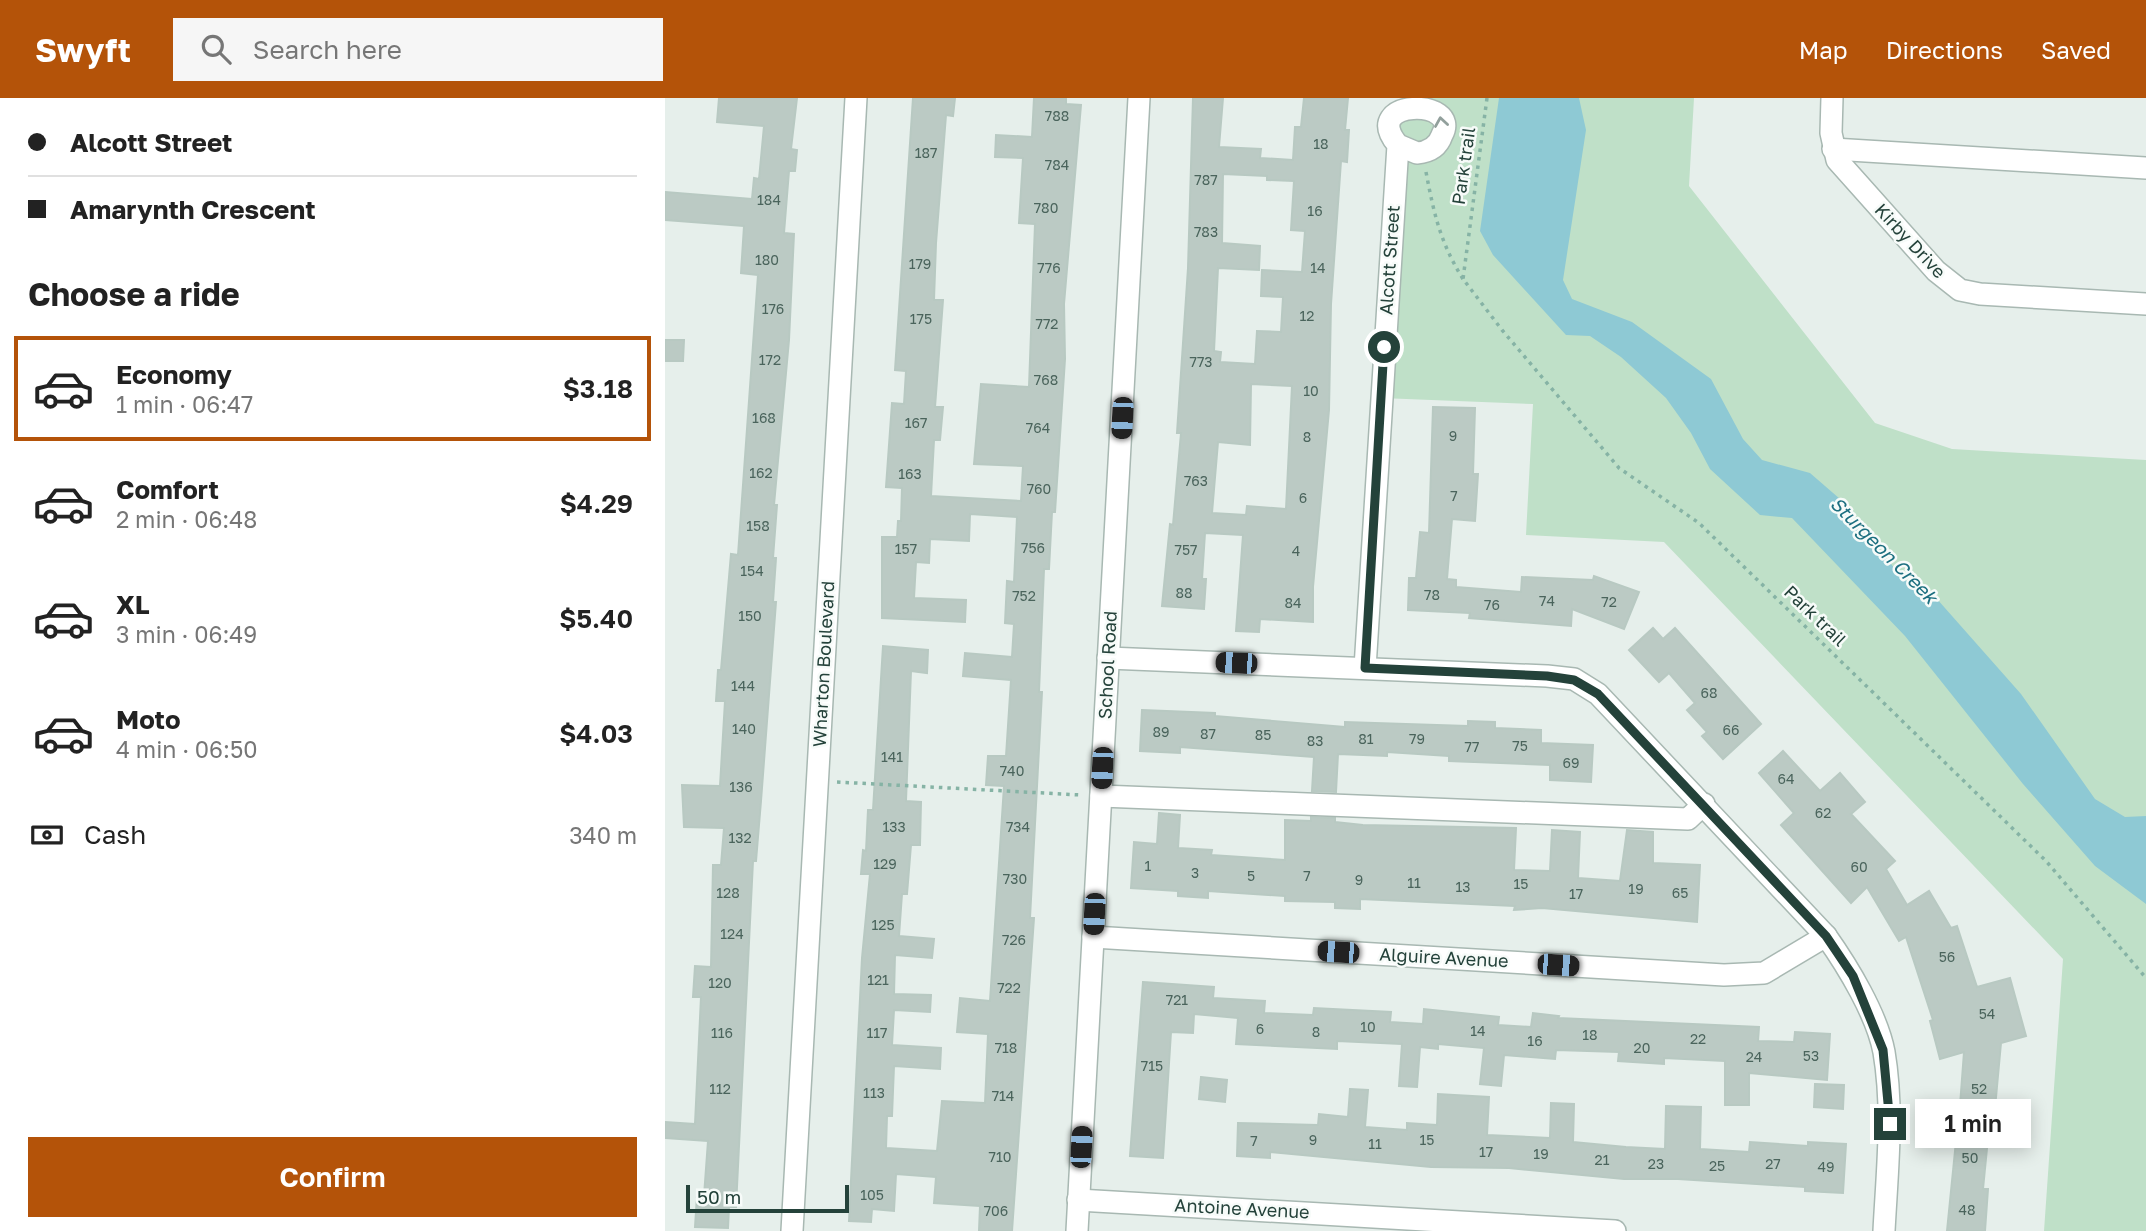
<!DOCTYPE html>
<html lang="en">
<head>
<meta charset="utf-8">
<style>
	:root { --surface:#fff; --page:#f6f6f6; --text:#222; --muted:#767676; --line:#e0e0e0; --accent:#b45309 }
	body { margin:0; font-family:"Golos Text",sans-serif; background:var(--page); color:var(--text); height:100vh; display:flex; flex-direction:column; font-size:26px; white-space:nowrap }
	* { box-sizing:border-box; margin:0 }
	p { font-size:23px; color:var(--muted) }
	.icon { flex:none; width:38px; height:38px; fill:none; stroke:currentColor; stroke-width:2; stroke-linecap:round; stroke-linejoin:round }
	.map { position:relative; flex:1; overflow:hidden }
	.side { display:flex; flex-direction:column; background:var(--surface); width:665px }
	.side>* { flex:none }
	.guide { display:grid; align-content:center; height:154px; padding:0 28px; background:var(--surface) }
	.scale { position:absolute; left:21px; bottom:18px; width:163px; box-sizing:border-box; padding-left:7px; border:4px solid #24423a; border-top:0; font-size:19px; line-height:24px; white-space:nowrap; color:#24423a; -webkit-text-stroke:5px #f7fbf9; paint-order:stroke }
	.end { position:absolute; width:32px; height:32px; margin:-16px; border:9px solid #24423a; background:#fff; box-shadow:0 0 0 4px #fff }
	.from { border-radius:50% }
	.bubble { position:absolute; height:49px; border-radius:0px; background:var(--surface); box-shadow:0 4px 18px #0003; font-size:23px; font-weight:600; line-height:49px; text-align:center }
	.car { position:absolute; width:21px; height:42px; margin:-21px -10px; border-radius:9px; box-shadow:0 0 5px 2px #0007; background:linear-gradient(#222 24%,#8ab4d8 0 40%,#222 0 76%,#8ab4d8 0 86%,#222 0) }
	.guide b { display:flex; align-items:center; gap:24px; height:66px; font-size:26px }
	.guide b+b { border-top:2px solid var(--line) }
	.guide i { width:18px; height:18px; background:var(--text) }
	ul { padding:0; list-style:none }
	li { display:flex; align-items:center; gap:21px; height:105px; margin:0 14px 10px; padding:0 14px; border:4px solid transparent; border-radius:0px }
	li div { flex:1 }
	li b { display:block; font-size:26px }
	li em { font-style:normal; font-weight:600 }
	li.current { border-color:var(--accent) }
	li>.icon { width:63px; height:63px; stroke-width:1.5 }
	h2 { padding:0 28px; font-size:32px; line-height:84px }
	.pay { display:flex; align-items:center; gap:18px; height:77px; padding:0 28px; font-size:26px }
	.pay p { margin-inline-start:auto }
	.action { display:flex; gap:14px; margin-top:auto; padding:14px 28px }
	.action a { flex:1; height:80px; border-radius:0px; background:var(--accent); color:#fff; font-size:28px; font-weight:600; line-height:80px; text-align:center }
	header { display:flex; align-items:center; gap:42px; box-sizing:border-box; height:98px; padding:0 35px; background:var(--accent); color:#fff }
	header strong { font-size:33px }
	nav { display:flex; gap:38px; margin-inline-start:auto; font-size:24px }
	.search { width:490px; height:63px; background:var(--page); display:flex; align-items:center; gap:18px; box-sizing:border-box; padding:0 24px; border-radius:0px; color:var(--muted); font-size:26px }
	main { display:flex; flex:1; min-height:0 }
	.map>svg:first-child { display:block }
	.green { fill:#bfe0c8 }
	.water { fill:#8ec9d4 }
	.building { fill:#bbcac4; stroke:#b8c9c2; stroke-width:2; fill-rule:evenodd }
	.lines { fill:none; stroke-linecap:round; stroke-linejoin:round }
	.minor-casing { stroke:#a8b8b2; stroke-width:24 }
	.path { stroke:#86b3a5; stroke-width:3.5; stroke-dasharray:3.5 5; stroke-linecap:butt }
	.minor { stroke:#fff; stroke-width:21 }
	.oneway { stroke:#92a09c }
	.route { stroke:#24423a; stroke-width:9 }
	.labels { text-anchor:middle; stroke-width:5; stroke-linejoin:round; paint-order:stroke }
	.number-label { font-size:14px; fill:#4a645c }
	.street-label { font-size:18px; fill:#24423a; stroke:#f7fbf9 }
	.water-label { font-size:19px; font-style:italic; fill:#1c6f80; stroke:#f7fbf9 }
</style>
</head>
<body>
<header>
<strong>Swyft</strong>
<div class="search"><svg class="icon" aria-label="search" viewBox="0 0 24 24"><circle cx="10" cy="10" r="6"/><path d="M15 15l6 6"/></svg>Search here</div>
<nav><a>Map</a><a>Directions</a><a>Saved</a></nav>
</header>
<main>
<section class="side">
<div class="guide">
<b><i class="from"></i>Alcott Street</b>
<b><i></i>Amarynth Crescent</b>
</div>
<h2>Choose a ride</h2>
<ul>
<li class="current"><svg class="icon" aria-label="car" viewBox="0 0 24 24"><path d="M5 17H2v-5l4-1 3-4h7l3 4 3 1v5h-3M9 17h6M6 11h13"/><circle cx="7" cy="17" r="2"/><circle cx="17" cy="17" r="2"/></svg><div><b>Economy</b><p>1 min · 06:47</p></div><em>$3.18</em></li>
<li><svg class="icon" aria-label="car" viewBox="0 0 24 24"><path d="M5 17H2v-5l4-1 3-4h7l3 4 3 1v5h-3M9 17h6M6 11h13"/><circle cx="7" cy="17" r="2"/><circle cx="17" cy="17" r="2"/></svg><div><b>Comfort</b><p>2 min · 06:48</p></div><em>$4.29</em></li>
<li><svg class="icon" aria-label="car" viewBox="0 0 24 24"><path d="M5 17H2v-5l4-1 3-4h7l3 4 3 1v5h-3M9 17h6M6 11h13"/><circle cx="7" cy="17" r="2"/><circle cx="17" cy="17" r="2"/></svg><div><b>XL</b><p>3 min · 06:49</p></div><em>$5.40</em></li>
<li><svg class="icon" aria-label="car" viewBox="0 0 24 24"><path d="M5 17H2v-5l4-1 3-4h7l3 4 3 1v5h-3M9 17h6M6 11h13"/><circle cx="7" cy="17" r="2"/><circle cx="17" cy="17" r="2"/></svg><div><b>Moto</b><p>4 min · 06:50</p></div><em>$4.03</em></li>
</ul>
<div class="pay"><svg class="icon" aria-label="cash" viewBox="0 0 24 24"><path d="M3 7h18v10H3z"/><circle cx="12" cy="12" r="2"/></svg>Cash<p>340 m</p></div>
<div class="action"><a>Confirm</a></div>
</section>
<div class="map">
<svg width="1481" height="1133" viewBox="0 0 1481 1133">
	<rect width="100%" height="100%" fill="#e6efeb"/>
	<path class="green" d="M752,0H1029L1024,88L1210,325L1287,351L1481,362V1133H1379L1398,861L999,444L861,437L868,306L716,300L727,39Z"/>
	<path class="water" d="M834,0H914L921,32L898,182L907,201L967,224L1046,281L1078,341L1097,362L1145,375L1175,401L1237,480L1272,501L1356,596L1430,701L1460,719L1481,718V806L1430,768L1358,686L1240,538L1127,420L1095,417L1045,371L1026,335L1001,300L956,259L925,238L901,237L828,157L815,133Z"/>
	<g class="building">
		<path d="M54,0H132L126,51L132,52L130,73H124L119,135L129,136L124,242L109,407H112L108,460H111L108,504H111L96,703L91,763H88L71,1109H64L63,1130L30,1129L32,1098H39L43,1043L0,1040V1024L30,1026L36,899H28L30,868L46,869L48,767H56L59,730L19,729L17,687L55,688L60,603H51L53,572H56L66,456L73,457L93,177L76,175L79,128L0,122V94L87,101L89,80L94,81L99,28L52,24Z"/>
		<path d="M248,0H290L288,18L281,17L271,145L269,202H278L270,309H278L275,342H269L266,398L356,403L358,368L309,366L316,286L364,289L370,126L354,125L358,60L330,59L331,37L367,39L369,0H401V6L416,7L399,206L400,261L390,414H387L384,471H379L374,594H377L365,820H369L347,1133H314L315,1108L269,1105L271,1079L231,1076L229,1113L207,1111L206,1124L184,1123L197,860L205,776H196L198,752L201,753L203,712H208L218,548L263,552L262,575L246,573L241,703L256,704L255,747H246L242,796H237L234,838L269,841L267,860L230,857L229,896L266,897L265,914L229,912L227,947L276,950L275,971L229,968L227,1018H222L221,1050L272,1053L277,1003L320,1005L323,936L292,934L295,900L325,903L339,688L321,687L323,658H341L346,582L298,578L300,555L347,559L349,526L340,525L342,483L349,484L352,419L305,416L304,443L265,441L264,465L251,464L249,500L301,502L300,524L217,520V439H232L233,423H236L237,390L221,389L227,305L239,306L241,273L230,272Z"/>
		<path d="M528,0H558L554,49L596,51L595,60L628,62L630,29H636L639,0H683L680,32H684L682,64L676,63L666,206L664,312L648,489V524L595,521L594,534L571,533L578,437L540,435L537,481H541L539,511L497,508L505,426L508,427L516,335H512L523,170ZM558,76L602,78V82L629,83L626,132L640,133L637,174L597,172L596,198L618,199L616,234L592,233L590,266L555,264L556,254L549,253L553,170L594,172L595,148L557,145ZM586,286L627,288L621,411L582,408L581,417L547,415L553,344L585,347Z"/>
		<path d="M0,242H19L18,263H0Z"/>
		<path d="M768,309L810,310L808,376H813L810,423L787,421L782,481L791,482V489L856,494L857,479L928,482L929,478L974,494L959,531L907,511L906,528L804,520L805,515L743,512L744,480H751L755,434L764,435Z"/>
		<path d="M988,530L998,541L1010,530L1096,626L1058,661L1037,638L1042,634L1022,612L1030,605L1004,575L994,584L964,552Z"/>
		<path d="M477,612L550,615V618L680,629V624L803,628V623L830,624V630L876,632V645L928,647L926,684L885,682V667L784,663V658L722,654V658L673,656L671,694L647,693L649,659L515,649V655L475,653Z"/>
		<path d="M1118,653L1155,693L1175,675L1200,704L1186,716L1230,763L1221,771L1242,807L1264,793L1286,830L1292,828L1312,889L1345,880L1361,938L1336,945L1329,1021L1325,1020L1318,1091H1323L1320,1133H1282L1291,1043L1277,1041L1279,1020L1294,1021L1299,954L1275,961L1265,923L1268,922L1241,839L1234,843L1202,789L1186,805L1116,727L1129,715L1094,675Z"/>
		<path d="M494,715L515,717L513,750L547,752L546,757L620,762V722L646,723V719L670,720V724L698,727L851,730L849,772L885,773L887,732L915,734L913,780L955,783L962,732L988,734V765L1035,767L1032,824L877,810L849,812L850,808L695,801V811L670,810V804L620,803V798L543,793V800L513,798V793L466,790L469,744L492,746Z"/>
		<path d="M478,884L549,889L548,900L600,903L599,915L648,917L649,910L726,914L725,924L758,926L759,911L834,919L833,927L866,929L868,915L894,918L893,920L1094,929L1093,943L1129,944L1130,934L1165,936L1162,982L1084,975V1007H1060V963L999,960V966L953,963L954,954L891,952L890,961L839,957L836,988L815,986L819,950L773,946V951L755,949L752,989L734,988L737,946L672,943V951L571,946L573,920L529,916L528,935L506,934L498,1060L465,1058Z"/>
		<path d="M536,979L562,982L560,1004L534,1001Z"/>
		<path d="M1150,986L1179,987L1178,1011L1149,1009Z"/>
		<path d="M685,991L703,992L700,1029L742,1032V1025L772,1027L773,996L824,999L822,1037L885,1040L886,1005L909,1006L908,1044L961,1049L1000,1051L1001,1008L1036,1009L1035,1051L1084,1054L1085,1044L1143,1048V1044L1181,1046L1178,1095L1140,1093V1089L1013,1081H959L844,1070L766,1069L605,1054V1060L572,1058L573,1025L653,1027L654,1016L683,1019Z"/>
	</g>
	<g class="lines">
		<defs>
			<g id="minor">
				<path d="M1167,0L1166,35L1172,62L1271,173L1295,192L1315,196L1481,206"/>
				<path d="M1168,51L1481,70"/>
				<path d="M443,560L882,578L909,581L933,596L1161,838C1183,869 1212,917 1219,954C1229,1013 1222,1074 1219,1133"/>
				<path d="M700,570L733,47C693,0 798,0 777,37C773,49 764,54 752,55L733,47"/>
				<path d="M436,698L1023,721L1039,706"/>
				<path d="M428,839L1059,877L1099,875L1161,838"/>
				<path d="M413,1102L950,1133"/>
				<path d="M127,1133L191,0"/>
				<path d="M412,1133L474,0"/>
			</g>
		</defs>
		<use href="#minor" class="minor-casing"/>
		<g class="path">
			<path d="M822,0L798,181L837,232L954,370L1034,425L1381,763L1481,880"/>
			<path d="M761,74C769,116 775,144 798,181"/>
			<path d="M172,684L416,697"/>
		</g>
		<use href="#minor" class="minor"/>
	</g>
	<defs><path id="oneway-chevron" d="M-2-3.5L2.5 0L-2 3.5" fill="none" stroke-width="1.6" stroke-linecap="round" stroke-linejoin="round" transform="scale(1.75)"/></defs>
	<use class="oneway" href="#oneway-chevron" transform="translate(776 24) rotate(-99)"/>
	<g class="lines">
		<path class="route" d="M719,249L700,570L882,578L909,582L933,596L1161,838L1188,878L1218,952L1225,1026"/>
	</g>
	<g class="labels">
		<g class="number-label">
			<text x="392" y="23">788</text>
			<text x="656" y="51">18</text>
			<text x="261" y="60">187</text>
			<text x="392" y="72">784</text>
			<text x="541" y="87">787</text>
			<text x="104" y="107">184</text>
			<text x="381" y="115">780</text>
			<text x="650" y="118">16</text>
			<text x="541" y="139">783</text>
			<text x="102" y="167">180</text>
			<text x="255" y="171">179</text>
			<text x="384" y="175">776</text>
			<text x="653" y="175">14</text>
			<text x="108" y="216">176</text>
			<text x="642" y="223">12</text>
			<text x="256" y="226">175</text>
			<text x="382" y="231">772</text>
			<text x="105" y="267">172</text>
			<text x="536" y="269">773</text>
			<text x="381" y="287">768</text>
			<text x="646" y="298">10</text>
			<text x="99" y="325">168</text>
			<text x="251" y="330">167</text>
			<text x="373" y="335">764</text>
			<text x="788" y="343">9</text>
			<text x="642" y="344">8</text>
			<text x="96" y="380">162</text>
			<text x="245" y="381">163</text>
			<text x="531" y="388">763</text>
			<text x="374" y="396">760</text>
			<text x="789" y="403">7</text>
			<text x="638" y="405">6</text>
			<text x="93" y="433">158</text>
			<text x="368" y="455">756</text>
			<text x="241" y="456">157</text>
			<text x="521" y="457">757</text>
			<text x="631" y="458">4</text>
			<text x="87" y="478">154</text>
			<text x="519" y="500">88</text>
			<text x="767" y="502">78</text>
			<text x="359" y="503">752</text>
			<text x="882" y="508">74</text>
			<text x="944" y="509">72</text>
			<text x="628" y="510">84</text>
			<text x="827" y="512">76</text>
			<text x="85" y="523">150</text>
			<text x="78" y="593">144</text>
			<text x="1044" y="600">68</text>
			<text x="79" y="636">140</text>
			<text x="1066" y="637">66</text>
			<text x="496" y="639">89</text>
			<text x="543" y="641">87</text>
			<text x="598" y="642">85</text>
			<text x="701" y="646">81</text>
			<text x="752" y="646">79</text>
			<text x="650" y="648">83</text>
			<text x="855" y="653">75</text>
			<text x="807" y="654">77</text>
			<text x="227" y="664">141</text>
			<text x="906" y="670">69</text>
			<text x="347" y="678">740</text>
			<text x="1121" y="686">64</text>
			<text x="76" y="694">136</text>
			<text x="1158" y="720">62</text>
			<text x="229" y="734">133</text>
			<text x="353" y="734">734</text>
			<text x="75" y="745">132</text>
			<text x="220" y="771">129</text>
			<text x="483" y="773">1</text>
			<text x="1194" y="774">60</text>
			<text x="530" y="780">3</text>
			<text x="586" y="783">5</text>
			<text x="642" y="783">7</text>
			<text x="350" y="786">730</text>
			<text x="694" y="787">9</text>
			<text x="749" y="790">11</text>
			<text x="856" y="791">15</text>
			<text x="798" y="794">13</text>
			<text x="971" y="796">19</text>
			<text x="63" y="800">128</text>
			<text x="1015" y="800">65</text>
			<text x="911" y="801">17</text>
			<text x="218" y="832">125</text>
			<text x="67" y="841">124</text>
			<text x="349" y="847">726</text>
			<text x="1282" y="864">56</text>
			<text x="213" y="887">121</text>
			<text x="55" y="890">120</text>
			<text x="344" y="895">722</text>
			<text x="512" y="907">721</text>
			<text x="1322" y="921">54</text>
			<text x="703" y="934">10</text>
			<text x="595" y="936">6</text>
			<text x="813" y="938">14</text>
			<text x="651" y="939">8</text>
			<text x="57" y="940">116</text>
			<text x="212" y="940">117</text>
			<text x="925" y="942">18</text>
			<text x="1033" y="946">22</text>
			<text x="870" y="948">16</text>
			<text x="341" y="955">718</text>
			<text x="977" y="955">20</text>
			<text x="1146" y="963">53</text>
			<text x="1089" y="964">24</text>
			<text x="487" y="973">715</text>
			<text x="55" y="996">112</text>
			<text x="1314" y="996">52</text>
			<text x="209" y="1000">113</text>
			<text x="338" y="1003">714</text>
			<text x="648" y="1047">9</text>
			<text x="762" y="1047">15</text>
			<text x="589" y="1048">7</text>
			<text x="710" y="1051">11</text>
			<text x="821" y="1059">17</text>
			<text x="876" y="1061">19</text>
			<text x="335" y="1064">710</text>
			<text x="1305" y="1065">50</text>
			<text x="937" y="1067">21</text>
			<text x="991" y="1071">23</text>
			<text x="1108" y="1071">27</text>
			<text x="1052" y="1073">25</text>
			<text x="1161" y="1074">49</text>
			<text x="207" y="1102">105</text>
			<text x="1302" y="1117">48</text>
			<text x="331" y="1118">706</text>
		</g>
		<g class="street-label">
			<text transform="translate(799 68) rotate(-82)" y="6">Park trail</text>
			<text transform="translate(1245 143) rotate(47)" y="6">Kirby Drive</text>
			<text transform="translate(725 162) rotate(-86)" y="6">Alcott Street</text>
			<text transform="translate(1150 518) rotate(44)" y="6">Park trail</text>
			<text transform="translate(159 566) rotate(-87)" y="6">Wharton Boulevard</text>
			<text transform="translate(443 567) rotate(-87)" y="6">School Road</text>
			<text transform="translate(779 860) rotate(3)" y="6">Alguire Avenue</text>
			<text transform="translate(577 1111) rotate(3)" y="6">Antoine Avenue</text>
		</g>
		<g class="water-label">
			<text transform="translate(1219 452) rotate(45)" y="7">Sturgeon Creek</text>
		</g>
	</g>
</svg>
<div class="scale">50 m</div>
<i class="end from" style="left:719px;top:249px"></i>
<i class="end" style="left:1225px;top:1026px"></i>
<div class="bubble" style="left:1250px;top:1001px;width:116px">1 min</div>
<i class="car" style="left:457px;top:320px;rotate:183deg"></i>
<i class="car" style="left:571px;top:565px;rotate:272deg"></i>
<i class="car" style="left:437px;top:670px;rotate:183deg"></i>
<i class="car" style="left:429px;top:816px;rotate:183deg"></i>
<i class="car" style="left:673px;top:854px;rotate:274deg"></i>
<i class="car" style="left:893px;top:867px;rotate:94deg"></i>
<i class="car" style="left:416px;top:1049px;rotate:3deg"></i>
</div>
</main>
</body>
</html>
